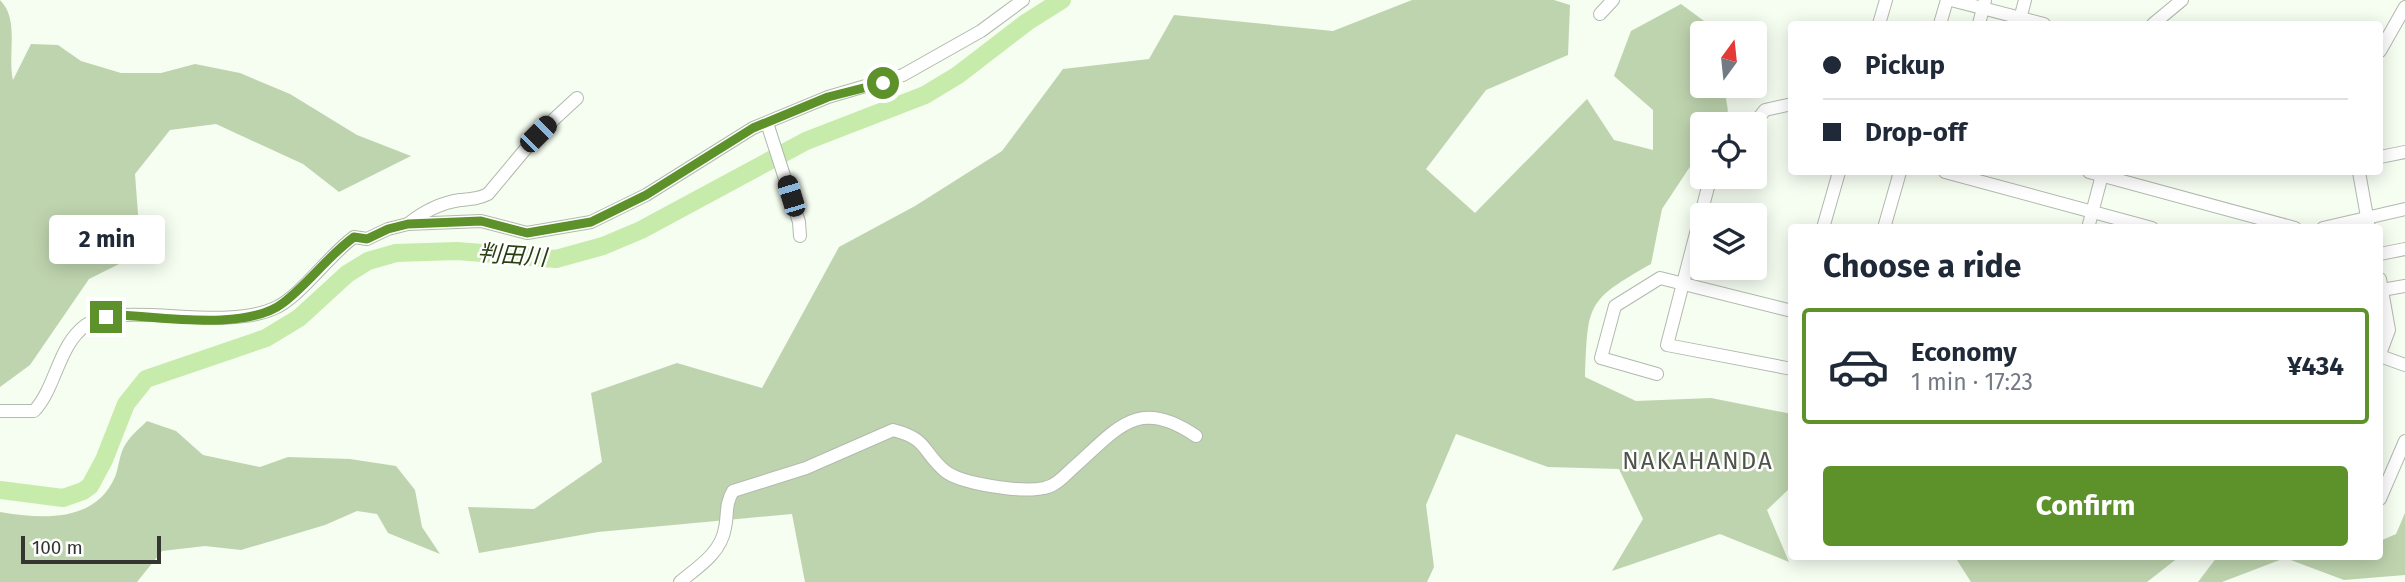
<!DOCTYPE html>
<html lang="en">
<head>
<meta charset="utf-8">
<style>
	:root { --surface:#fff; --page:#f6f6f7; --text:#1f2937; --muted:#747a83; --line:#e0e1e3; --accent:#5d912a }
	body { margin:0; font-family:"Fira Sans","Noto Sans JP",sans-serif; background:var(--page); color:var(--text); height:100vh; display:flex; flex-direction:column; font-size:26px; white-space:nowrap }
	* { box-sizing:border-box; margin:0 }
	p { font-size:23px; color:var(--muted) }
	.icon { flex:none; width:38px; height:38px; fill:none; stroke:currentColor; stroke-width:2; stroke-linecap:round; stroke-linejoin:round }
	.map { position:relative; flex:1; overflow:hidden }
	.side { position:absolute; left:1788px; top:224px; width:595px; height:336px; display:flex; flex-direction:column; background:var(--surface); border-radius:7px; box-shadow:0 4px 18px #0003 }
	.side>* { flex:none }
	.guide { position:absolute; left:1788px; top:21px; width:595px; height:154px; border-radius:7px; box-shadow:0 4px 18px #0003; display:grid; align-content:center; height:154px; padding:0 35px; background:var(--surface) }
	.needle { width:46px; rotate:15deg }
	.tools { position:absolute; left:1690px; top:21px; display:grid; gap:14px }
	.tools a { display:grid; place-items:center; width:77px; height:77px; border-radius:7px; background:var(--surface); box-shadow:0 4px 18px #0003; font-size:35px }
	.scale { position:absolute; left:21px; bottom:18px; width:140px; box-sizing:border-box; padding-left:7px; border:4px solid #333631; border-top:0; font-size:19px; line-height:24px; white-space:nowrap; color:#333631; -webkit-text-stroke:5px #fff; paint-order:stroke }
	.end { position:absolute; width:32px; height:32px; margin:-16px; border:9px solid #5d912a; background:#fff; box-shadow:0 0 0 4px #fff }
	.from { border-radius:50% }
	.bubble { position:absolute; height:49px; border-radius:7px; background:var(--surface); box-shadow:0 4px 18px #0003; font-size:23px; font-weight:700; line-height:49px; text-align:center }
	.car { position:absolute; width:21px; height:42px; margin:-21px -10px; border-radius:9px; box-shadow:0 0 5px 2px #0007; background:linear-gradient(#222 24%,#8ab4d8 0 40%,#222 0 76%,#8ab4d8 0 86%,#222 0) }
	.guide b { display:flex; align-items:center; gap:24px; height:66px; font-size:26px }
	.guide b+b { border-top:2px solid var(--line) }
	.guide i { width:18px; height:18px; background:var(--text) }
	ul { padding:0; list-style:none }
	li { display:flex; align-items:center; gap:21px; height:116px; margin:0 14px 10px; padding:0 21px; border:4px solid var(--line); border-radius:7px }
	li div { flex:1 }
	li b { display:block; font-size:26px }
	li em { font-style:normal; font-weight:700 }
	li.selected { border-color:var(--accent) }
	li>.icon { width:63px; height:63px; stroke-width:1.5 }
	h2 { padding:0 35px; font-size:32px; line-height:84px }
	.action { display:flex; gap:14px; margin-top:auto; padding:14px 35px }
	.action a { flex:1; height:80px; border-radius:7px; background:var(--accent); color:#fff; font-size:28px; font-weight:700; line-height:80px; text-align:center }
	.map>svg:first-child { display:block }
	.green { fill:#bed4ae }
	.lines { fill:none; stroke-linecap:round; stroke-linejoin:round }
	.river { stroke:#c6ebab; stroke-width:18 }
	.minor-casing { stroke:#b2b9ae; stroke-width:14 }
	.minor { stroke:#fff; stroke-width:12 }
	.route { stroke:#5d912a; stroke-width:9 }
	.labels { text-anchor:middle; stroke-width:5; stroke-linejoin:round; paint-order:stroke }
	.water-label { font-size:23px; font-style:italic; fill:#283f12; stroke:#fff }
	.quarter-label { font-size:24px; letter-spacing:2px; fill:#4e544a; stroke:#fff }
</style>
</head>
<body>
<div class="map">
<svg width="2405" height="582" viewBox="0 0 2405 582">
	<rect width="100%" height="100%" fill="#f6fdf1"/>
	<g class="green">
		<path d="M0,0C20,20 7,54 13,80L31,44L58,45L81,61L121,73H161L195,64L240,73L290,94L357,135L411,156L339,192L303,164L216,124L170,130L135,174L139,227L135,256L89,279L30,365L0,387Z"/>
		<path d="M1412,0H1554L1570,5L1568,55L1486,90L1426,169L1475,213L1587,99L1614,140L1653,150V110L1614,76L1631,31L1681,4L1719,32L1703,33V86H1724L1728,111L1719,124H1703V147L1662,209L1651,264C1586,301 1588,303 1585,377L1636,401L1711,398L1792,414V486L1767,510L1789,562L1720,534L1612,571L1643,519L1619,469L1548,467L1456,434L1426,505L1434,567L1427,582H805L792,514L598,532L479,553L468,507L534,509L602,462L591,393L677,363L762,388L839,247L915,206L1002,151L1063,69L1149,59L1174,15L1333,31Z"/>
		<path d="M147,421L176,431L203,455L260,467L288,457L350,459L396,466L415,490L422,527L440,554L388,533L377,514L357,511L325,525L241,550L205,546L162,551L137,582H0V512C42,519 95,523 115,477C119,467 119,455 125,445C130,436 140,428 147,421Z"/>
		<path d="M2405,513V575L2344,580L2285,558L2222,582H2198L2217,557L2380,556V541L2396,534Z"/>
		<path d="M1955,557H2179L2147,582H1971Z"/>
	</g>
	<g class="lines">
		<path class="river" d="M0,490L63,498L83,491L90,486L104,460L126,404L146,379L266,338L299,318L347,274L368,261L396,253L457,251L556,259L603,246L641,230L806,141L925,95L958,75L1027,22L1062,0"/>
		<defs>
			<g id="minor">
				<path d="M1951,0L2044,24"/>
				<path d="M1600,14L1613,0"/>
				<path d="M2020,19L2025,0"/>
				<path d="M1879,24L1886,0"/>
				<path d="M1940,24L1947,0"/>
				<path d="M1979,24L1985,0"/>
				<path d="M2153,24L2182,0"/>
				<path d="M2380,51L2405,7"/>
				<path d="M767,123L799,222L800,236"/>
				<path d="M1754,124L1765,110L1792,104"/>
				<path d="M2380,157L2405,152"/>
				<path d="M1945,172L2152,228"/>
				<path d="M2089,172L2295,228"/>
				<path d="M2359,172L2369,228"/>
				<path d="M1716,177L1708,187L1667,345L1792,369"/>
				<path d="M408,224C423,212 440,203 460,200C471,199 478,199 488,194L538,134L577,98"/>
				<path d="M1823,228L1839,172"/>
				<path d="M1884,228L1900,172"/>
				<path d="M2088,228L2102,175"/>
				<path d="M2323,228L2405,209"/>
				<path d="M2380,254L2405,249"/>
				<path d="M2380,279L2389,330L2380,354"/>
				<path d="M2382,290L2405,286"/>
				<path d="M2380,356L2405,365"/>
				<path d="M1657,374L1601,358L1615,306L1660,278L1792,311"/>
				<path d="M0,411H34C56,388 58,345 86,325C123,299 221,333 275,308C300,297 329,255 354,237L367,239L388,229L408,224L481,221L527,233L591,222L646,195L753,128L828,97L903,75L981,31L1023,0"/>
				<path d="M2380,499L2405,441"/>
				<path d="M680,582C698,567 721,553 725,528C728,514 725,504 733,491L806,468L893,430C929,439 922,452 945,471C961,484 1023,493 1044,488C1056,486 1065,475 1074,467C1118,428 1138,396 1196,436"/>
			</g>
		</defs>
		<use href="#minor" class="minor-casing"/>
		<use href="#minor" class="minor"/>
	</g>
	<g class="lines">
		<path class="route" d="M106,317L119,315C163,317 247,331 283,303C309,283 328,256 354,237L367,239L388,229L408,224L481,221L527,233L591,222L646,195L753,128L828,97L883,83"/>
	</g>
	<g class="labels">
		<g class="water-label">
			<text transform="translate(512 255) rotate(4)" y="8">判田川</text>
		</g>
		<g class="quarter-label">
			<text x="1698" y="469">NAKAHANDA</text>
		</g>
	</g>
</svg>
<div class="tools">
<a><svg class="needle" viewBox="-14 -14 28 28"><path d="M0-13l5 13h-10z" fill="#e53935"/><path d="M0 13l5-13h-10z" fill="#747a83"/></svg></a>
<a><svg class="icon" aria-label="locate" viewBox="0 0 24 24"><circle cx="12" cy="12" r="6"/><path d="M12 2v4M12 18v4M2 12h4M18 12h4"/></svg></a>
<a><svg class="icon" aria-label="layers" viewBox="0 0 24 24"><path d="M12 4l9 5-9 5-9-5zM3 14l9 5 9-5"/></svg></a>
</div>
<div class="scale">100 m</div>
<i class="end from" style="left:883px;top:83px"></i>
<i class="end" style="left:106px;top:317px"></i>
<div class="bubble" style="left:49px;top:215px;width:116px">2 min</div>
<i class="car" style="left:538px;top:134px;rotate:45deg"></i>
<i class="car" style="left:791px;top:196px;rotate:343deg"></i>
<div class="guide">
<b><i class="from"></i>Pickup</b>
<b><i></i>Drop-off</b>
</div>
<section class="side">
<h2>Choose a ride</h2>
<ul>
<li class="selected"><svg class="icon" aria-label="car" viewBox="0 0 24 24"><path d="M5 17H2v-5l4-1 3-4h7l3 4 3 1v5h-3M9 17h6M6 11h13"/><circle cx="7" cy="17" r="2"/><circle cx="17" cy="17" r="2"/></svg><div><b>Economy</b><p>1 min · 17:23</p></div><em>¥434</em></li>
</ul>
<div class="action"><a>Confirm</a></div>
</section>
</div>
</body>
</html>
